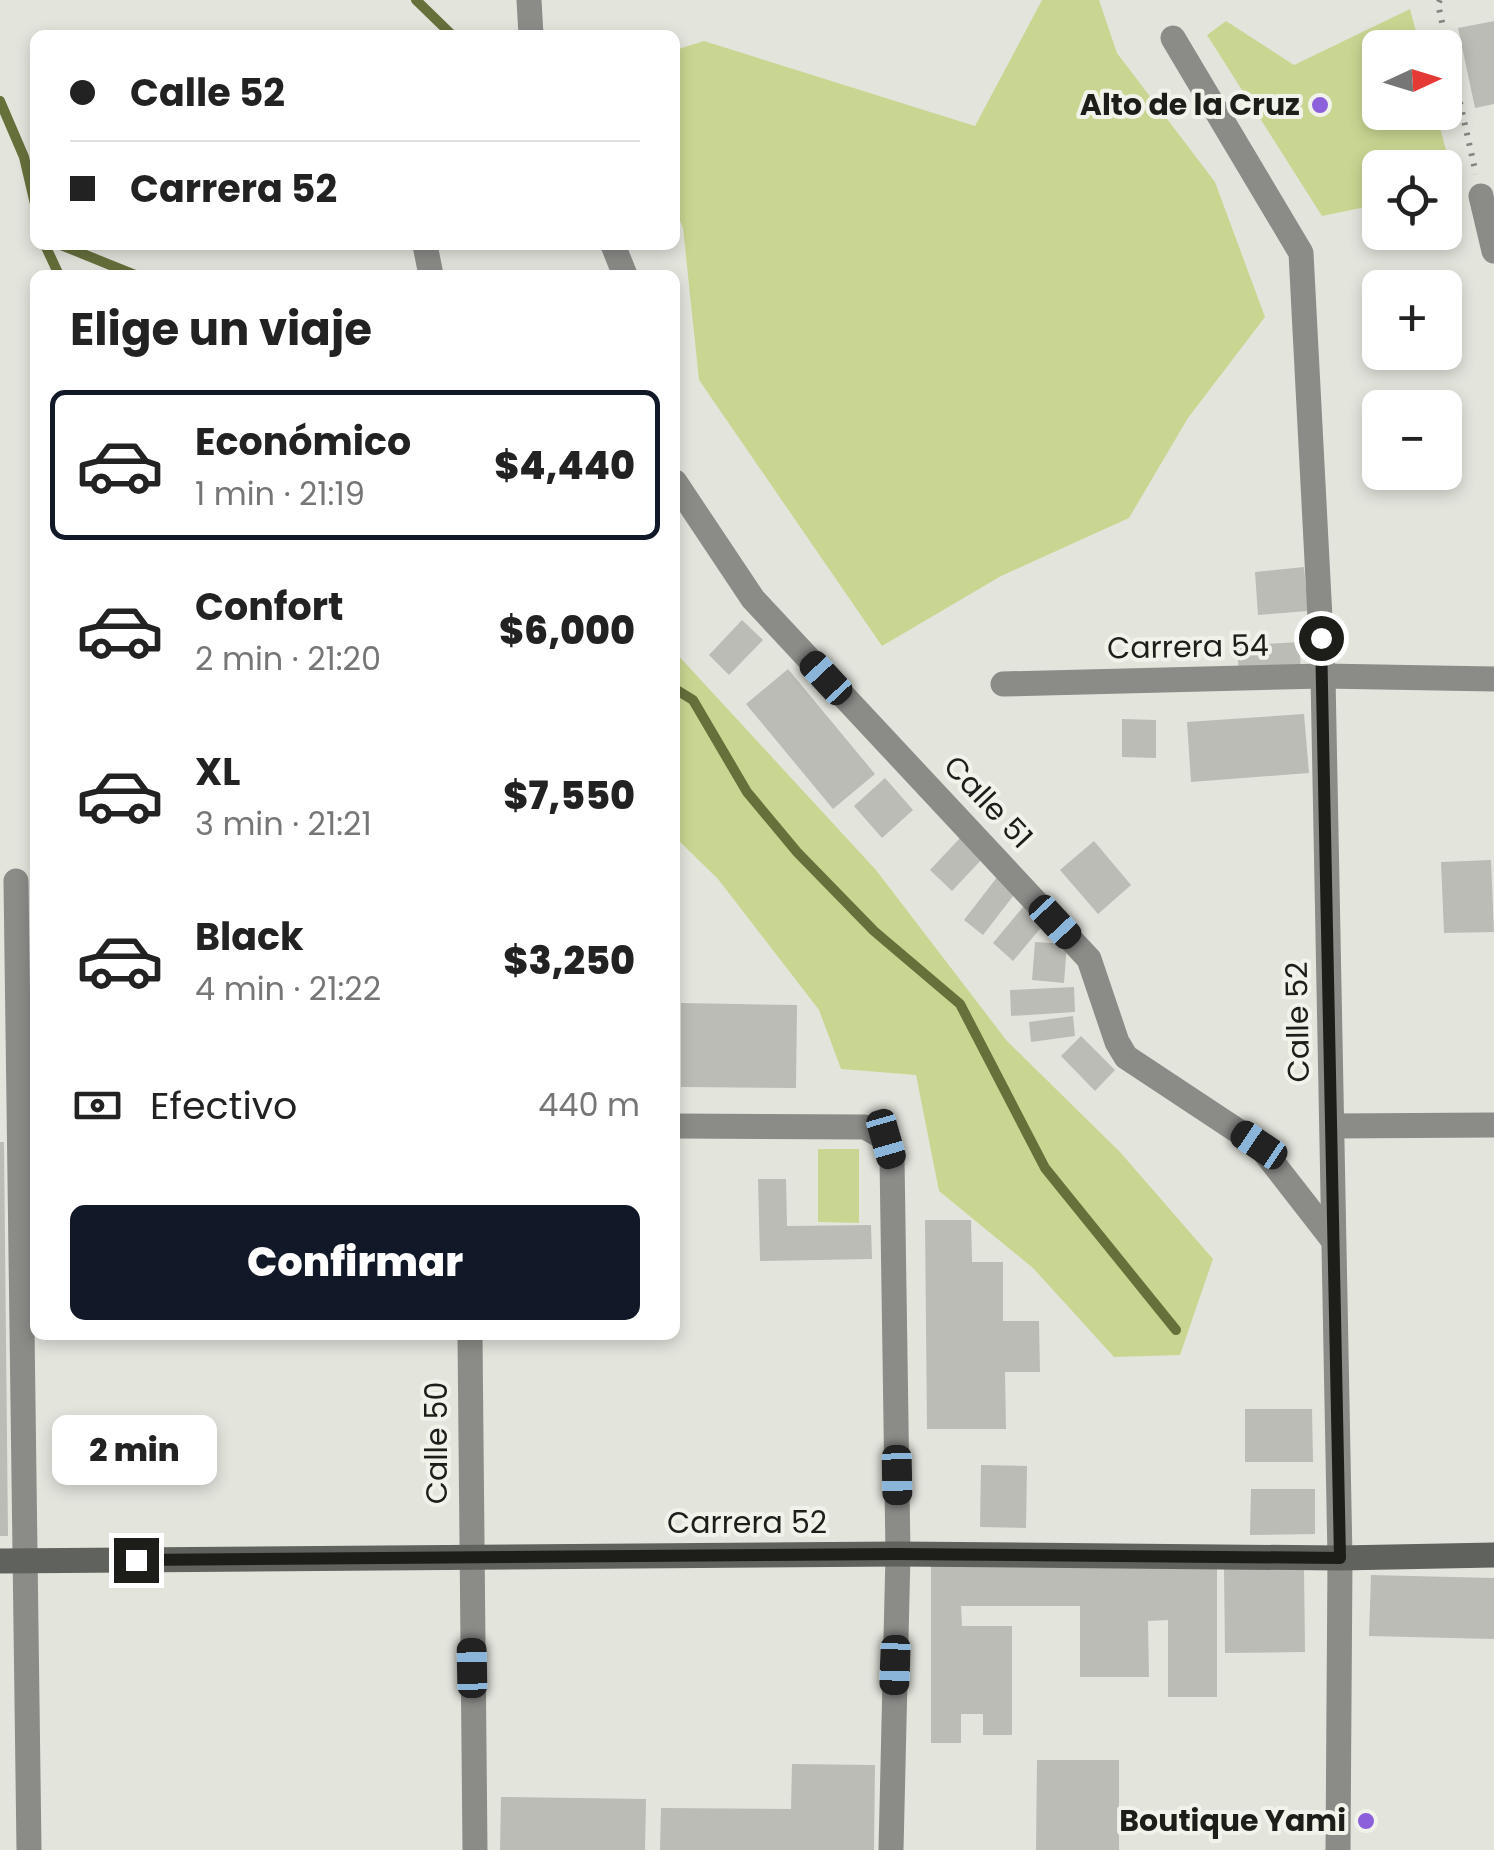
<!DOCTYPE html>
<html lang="es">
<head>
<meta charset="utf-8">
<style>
	:root { --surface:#fff; --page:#f6f6f6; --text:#222; --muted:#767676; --line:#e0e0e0; --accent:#111827 }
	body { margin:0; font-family:Poppins,sans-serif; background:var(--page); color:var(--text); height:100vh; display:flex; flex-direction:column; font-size:38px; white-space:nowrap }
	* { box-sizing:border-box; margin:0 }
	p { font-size:32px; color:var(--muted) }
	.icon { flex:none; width:55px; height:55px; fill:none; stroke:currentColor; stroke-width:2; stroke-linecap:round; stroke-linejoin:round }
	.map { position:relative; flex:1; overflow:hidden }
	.panel { position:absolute; left:30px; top:270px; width:650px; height:1070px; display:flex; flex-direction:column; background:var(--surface); border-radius:15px; box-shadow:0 5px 15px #0003 }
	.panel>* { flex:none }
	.guide { position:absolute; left:30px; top:30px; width:650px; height:220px; border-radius:15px; box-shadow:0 5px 15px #0003; display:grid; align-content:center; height:220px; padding:0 40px; background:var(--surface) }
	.needle { width:65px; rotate:86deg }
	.fabs { position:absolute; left:1362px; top:30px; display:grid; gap:20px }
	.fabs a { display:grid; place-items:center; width:100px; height:100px; border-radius:15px; background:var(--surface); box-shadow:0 5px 15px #0003; font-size:50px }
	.end { position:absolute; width:45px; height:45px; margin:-22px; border:12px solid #1d1d1a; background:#fff; box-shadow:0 0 0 5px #fff }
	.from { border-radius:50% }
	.bubble { position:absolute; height:70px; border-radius:15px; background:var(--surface); box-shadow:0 5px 15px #0003; font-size:32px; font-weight:800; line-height:70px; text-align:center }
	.car { position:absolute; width:30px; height:60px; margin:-30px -15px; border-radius:12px; box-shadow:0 0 8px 2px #0007; background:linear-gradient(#222 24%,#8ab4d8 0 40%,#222 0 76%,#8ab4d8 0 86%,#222 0) }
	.guide b { display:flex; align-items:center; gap:35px; height:95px; font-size:38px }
	.guide b+b { border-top:2px solid var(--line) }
	.guide i { width:25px; height:25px; background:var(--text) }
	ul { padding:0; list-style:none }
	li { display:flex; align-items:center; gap:30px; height:150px; margin:0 20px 15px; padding:0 20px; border:5px solid transparent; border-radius:15px }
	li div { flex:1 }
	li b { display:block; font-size:38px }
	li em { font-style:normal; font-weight:800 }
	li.current { border-color:var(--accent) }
	li>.icon { width:90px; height:90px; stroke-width:1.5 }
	h2 { padding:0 40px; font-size:45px; line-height:120px }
	.pay { display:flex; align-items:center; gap:25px; height:110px; padding:0 40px; font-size:38px }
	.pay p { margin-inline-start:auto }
	.button { display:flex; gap:20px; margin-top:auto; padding:20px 40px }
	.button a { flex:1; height:115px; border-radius:15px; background:var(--accent); color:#fff; font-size:40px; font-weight:800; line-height:115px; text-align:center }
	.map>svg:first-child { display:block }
	.green { fill:#c9d692 }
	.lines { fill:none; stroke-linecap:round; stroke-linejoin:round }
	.stream { stroke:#66703b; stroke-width:10 }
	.building { fill:#bbbcb5 }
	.path { stroke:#84857f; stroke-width:6; stroke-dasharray:2.5 8; stroke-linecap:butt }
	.minor { stroke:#8b8b88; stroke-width:25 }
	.tertiary { stroke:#8b8b88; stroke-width:25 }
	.secondary { stroke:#60625d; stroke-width:25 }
	.route { stroke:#1d1d1a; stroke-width:12 }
	.poi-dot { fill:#8c60da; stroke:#f1f3ea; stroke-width:4 }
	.labels { text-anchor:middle; stroke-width:8; stroke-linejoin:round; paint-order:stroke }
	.poi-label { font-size:30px; font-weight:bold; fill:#1d1d1a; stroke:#f1f3ea; text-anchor:end }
	.street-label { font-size:30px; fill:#1d1d1a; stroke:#f1f3ea }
</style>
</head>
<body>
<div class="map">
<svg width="1494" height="1850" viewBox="0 0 1494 1850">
	<rect width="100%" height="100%" fill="#e3e5dd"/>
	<g class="green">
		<path d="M1042,0H1099L1117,53L1215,182L1265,317L1188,418L1129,518L1001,576L882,646L699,380L683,228L675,208V50L704,41L975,126Z"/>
		<path d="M1410,9L1420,47L1380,48V112L1436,113L1456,187L1445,190V168H1380V204L1322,216L1207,35L1226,21L1294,65Z"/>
		<path d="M675,652L876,870L1007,1041L1120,1152L1213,1259L1180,1355L1114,1357L1033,1268L939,1191L916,1075L841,1069L819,1010L718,879L675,837Z"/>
		<path d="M818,1149H859V1223L818,1222Z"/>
	</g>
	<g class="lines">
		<g class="stream">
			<path d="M416,0L450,33"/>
			<path d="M0,101L24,157L35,204"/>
			<path d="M45,245L59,275"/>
			<path d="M61,245L135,275"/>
			<path d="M675,689L693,700L747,792L797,852L874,931L960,1004L1045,1168L1176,1330"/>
		</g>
	</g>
	<g class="building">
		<path d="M1494,21V104L1475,108L1458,28Z"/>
		<path d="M1304,567L1308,611L1258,615L1255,572Z"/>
		<path d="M742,620L763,640L729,675L709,655Z"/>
		<path d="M1299,642L1301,670L1239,673L1237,646Z"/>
		<path d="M788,669L875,774L833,809L746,704Z"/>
		<path d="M1304,714L1309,773L1191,782L1187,722Z"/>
		<path d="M1122,719L1156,720V758L1122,757Z"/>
		<path d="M885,778L913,810L882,838L854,806Z"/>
		<path d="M961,837L983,858L952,891L930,870Z"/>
		<path d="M1094,841L1131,885L1098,914L1060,870Z"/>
		<path d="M1491,860L1494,932L1444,933L1441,862Z"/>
		<path d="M998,876L1017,891L983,935L964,920Z"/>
		<path d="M1028,901L1049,918L1013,961L993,943Z"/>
		<path d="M1035,942L1067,944L1064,983L1032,980Z"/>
		<path d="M1074,987L1075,1012L1011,1016L1010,990Z"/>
		<path d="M681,1003L797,1005L796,1088L681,1087Z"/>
		<path d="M1073,1016L1075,1036L1031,1042L1029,1022Z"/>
		<path d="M1081,1036L1115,1070L1095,1091L1061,1056Z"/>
		<path d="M0,1142H4L8,1536H0Z"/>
		<path d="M758,1179H786L787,1226L871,1225L872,1259L760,1261Z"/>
		<path d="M925,1220H971L972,1262H1003V1321H1039L1040,1372H1005L1006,1429H927Z"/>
		<path d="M1245,1409H1312L1313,1462H1245Z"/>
		<path d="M981,1465L1027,1466L1026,1528L980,1527Z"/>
		<path d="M1251,1489H1315V1534L1250,1535Z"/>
		<path d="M931,1564L1217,1565V1697H1168V1620L1148,1621L1149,1677H1080V1606H961L962,1626H1012V1735H983V1714H961V1743H931Z"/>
		<path d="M1224,1568H1304L1305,1652L1225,1653Z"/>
		<path d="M1371,1575L1494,1578V1639L1369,1636Z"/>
		<path d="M1037,1760H1119V1850H1036Z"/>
		<path d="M792,1764L875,1765L874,1850H660L661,1808L791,1809Z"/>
		<path d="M501,1797L646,1799L645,1850H500Z"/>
	</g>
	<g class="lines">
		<path class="path" d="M1440,0L1438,4L1476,174"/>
		<g class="minor">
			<path d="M529,0L531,35"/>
			<path d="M1173,38L1301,253L1323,676L1340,1558"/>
			<path d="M1481,196L1494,251"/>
			<path d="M425,245L431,275"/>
			<path d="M613,245L625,275"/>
			<path d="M675,482L753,599L1089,959L1117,1042L1126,1057L1259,1145L1333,1240"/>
			<path d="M1003,684L1323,676L1494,679"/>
			<path d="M16,881L29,1850"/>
			<path d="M675,1126L865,1127L886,1139L892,1158L898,1554L891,1850"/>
			<path d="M1333,1126L1494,1125"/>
			<path d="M470,1335L475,1850"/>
		</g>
		<path class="tertiary" d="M1338,1850L1340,1558"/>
		<path class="secondary" d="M0,1561L898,1554L1340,1558L1494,1555"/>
	</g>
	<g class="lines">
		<path class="route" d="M136,1560L898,1554L1340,1558L1321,638"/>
	</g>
	<g class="poi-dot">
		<circle cx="1320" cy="105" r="10"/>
		<circle cx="1366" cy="1821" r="10"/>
	</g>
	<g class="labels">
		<g class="poi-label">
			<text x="1300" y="115">Alto de la Cruz</text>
			<text x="1346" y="1831">Boutique Yami</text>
		</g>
		<g class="street-label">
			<text transform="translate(1188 647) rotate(-1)" y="10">Carrera 54</text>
			<text transform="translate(988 802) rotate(47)" y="10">Calle 51</text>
			<text transform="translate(1298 1022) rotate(-91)" y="10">Calle 52</text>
			<text transform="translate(437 1443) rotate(-90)" y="10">Calle 50</text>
			<text x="747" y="1533">Carrera 52</text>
		</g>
	</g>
</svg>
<div class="fabs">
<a><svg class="needle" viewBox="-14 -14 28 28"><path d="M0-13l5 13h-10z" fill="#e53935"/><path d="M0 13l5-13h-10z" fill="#767676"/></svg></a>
<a><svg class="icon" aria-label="locate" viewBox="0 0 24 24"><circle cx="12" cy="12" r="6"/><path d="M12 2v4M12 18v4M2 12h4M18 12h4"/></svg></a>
<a>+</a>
<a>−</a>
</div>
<i class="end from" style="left:1321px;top:638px"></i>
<i class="end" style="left:136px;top:1560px"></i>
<div class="bubble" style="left:52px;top:1415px;width:165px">2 min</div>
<i class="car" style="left:826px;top:678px;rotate:317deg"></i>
<i class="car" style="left:1055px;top:922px;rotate:137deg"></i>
<i class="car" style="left:886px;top:1139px;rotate:164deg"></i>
<i class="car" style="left:1259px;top:1145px;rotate:304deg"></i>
<i class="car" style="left:897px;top:1475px;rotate:179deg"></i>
<i class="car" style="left:895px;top:1665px;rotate:182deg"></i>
<i class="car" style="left:472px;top:1668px;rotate:359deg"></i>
<div class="guide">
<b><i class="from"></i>Calle 52</b>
<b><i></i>Carrera 52</b>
</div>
<section class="panel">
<h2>Elige un viaje</h2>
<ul>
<li class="current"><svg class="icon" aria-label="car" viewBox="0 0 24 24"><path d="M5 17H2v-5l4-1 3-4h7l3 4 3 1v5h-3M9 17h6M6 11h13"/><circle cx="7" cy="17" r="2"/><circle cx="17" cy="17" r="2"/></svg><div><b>Económico</b><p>1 min · 21:19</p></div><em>$4,440</em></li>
<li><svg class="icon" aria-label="car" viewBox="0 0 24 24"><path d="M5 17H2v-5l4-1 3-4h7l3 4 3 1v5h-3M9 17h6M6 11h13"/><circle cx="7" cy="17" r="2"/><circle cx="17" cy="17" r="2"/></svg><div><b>Confort</b><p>2 min · 21:20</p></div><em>$6,000</em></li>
<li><svg class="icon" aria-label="car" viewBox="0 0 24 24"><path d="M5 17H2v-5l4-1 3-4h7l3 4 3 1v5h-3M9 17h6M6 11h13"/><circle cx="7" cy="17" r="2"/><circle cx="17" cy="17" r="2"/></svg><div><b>XL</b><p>3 min · 21:21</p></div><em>$7,550</em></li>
<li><svg class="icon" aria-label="car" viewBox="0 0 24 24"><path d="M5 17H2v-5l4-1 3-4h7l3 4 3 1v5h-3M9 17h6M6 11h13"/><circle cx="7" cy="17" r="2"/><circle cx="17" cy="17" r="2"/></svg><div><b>Black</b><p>4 min · 21:22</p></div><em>$3,250</em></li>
</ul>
<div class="pay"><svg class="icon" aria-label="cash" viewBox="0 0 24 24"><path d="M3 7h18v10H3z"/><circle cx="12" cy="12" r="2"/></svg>Efectivo<p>440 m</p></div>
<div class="button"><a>Confirmar</a></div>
</section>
</div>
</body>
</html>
